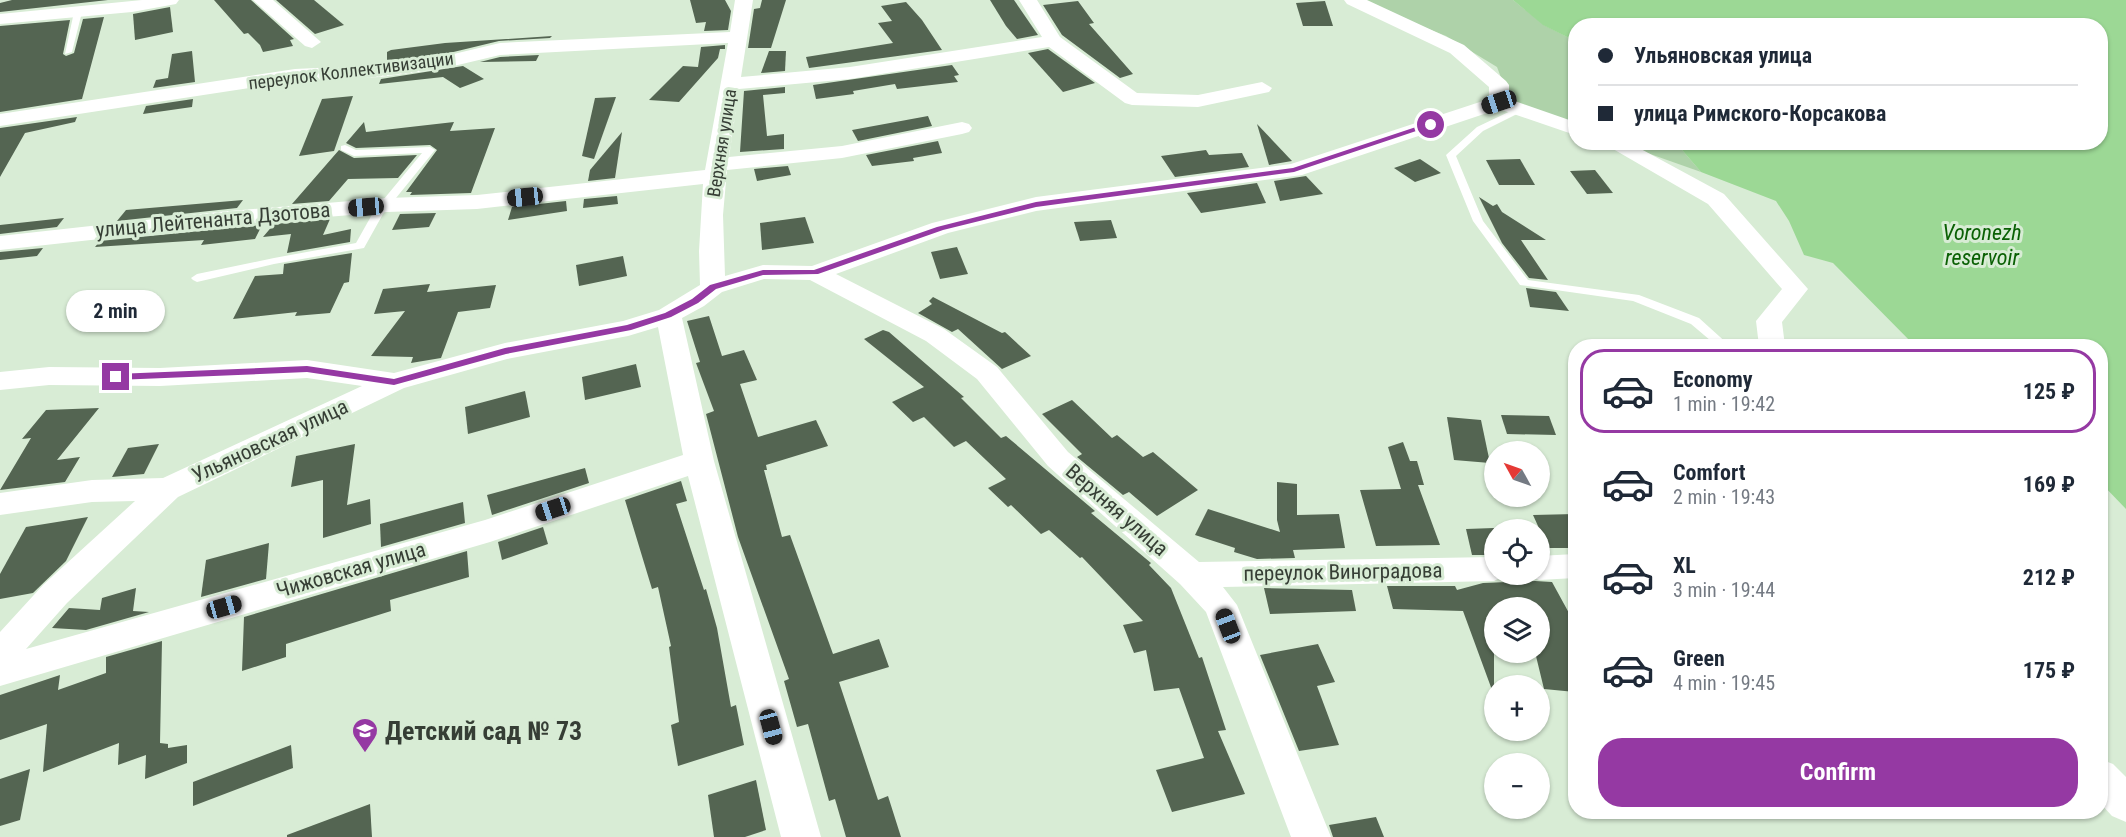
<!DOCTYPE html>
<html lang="en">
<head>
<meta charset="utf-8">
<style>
	:root { --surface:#fff; --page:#f2f2f3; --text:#1f2937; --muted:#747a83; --line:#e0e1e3; --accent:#9539a3 }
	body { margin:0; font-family:"Roboto Condensed",sans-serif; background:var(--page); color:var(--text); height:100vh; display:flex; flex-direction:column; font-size:22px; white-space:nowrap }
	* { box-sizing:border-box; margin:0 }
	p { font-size:20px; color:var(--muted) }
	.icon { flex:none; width:33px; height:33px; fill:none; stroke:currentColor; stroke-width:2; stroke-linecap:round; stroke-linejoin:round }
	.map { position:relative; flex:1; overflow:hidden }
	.details { position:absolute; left:1568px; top:339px; width:540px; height:480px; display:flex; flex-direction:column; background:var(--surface); border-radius:24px; box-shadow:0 2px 4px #0004 }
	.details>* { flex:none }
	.banner { position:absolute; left:1568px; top:18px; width:540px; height:132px; border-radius:24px; box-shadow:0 2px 4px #0004; display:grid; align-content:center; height:132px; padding:0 30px; background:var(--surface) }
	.needle { width:39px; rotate:310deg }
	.fabs { position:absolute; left:1484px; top:441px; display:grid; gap:12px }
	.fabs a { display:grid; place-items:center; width:66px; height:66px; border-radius:50%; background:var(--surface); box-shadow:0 2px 4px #0004; font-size:30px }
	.end { position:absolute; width:27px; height:27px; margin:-14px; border:8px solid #9539a3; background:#fff; box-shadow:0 0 0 3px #fff }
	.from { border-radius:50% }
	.bubble { position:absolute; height:42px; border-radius:21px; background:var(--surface); box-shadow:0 2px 4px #0004; font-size:20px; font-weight:700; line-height:42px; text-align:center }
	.car { position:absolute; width:18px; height:36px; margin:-18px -9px; border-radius:8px; box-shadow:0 0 4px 2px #0007; background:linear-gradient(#222 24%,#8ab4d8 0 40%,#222 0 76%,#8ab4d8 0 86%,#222 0) }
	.banner b { display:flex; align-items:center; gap:21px; height:57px; font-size:22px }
	.banner b+b { border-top:2px solid var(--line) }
	.banner i { width:15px; height:15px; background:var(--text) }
	ul { padding:10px 0 0; list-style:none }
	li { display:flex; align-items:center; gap:18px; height:84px; margin:0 12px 9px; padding:0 18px; border:3px solid transparent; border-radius:24px }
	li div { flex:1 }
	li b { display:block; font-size:22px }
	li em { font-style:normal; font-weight:700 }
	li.on { border-color:var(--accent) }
	li>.icon { width:54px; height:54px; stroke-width:1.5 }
	.cta { display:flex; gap:12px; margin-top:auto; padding:12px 30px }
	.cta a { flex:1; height:69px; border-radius:24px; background:var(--accent); color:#fff; font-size:24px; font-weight:700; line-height:69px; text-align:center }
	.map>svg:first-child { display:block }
	.green { fill:#aed2a9 }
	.water { fill:#9cd895 }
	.building { fill:#546552 }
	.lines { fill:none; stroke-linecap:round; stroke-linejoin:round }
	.service { fill:#fff; fill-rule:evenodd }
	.minor { fill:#fff; fill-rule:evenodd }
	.route { fill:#9539a3 }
	.labels { text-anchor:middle; stroke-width:6; stroke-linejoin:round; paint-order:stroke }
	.far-street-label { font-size:18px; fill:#363e35; stroke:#d8ecd5 }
	.street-label { font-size:21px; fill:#363e35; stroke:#d8ecd5 }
	.water-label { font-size:22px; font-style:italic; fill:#0a6004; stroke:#d8ecd5 }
	.near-poi-label { font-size:26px; font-weight:bold; fill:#363e35; stroke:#d8ecd5; text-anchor:start }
</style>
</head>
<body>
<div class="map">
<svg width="2126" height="837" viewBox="0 0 2126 837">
	<rect width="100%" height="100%" fill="#d8ecd5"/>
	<g class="green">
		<path d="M1356,0H1513L1544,25L1575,41V127L1511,104L1497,67L1446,36Z"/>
		<path d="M1619,143H1676L1701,172Z"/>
	</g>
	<path class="water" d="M1513,0H2126V509L2100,482V346H1915L1833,263L1804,255L1789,221L1776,201L1701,172L1676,143L2100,142V26H1575V41L1543,25Z"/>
	<g class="building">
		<path d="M12,0H108L0,12V3Z"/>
		<path d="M214,0H251L294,39L290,40L293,46L263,52L260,45L248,33L244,34Z"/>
		<path d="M276,0H314L344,25L315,34Z"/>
		<path d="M690,0H725L731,11L728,30L704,31L706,22L696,23Z"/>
		<path d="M762,0H786L771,48H748L754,9L760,8Z"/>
		<path d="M990,0H1014L1038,35L1017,39L1006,26Z"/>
		<path d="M1078,1L1094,23L1089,24L1133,74L1120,78L1062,35L1043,5Z"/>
		<path d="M1325,1L1333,26H1303L1296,3Z"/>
		<path d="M906,2L922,20L942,50L809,68L806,57L893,43L878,23L892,21L881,6Z"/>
		<path d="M170,7L173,32L135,40L133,14Z"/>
		<path d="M104,17L82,99L0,112V26L70,20L63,54L66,56L74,53L83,19Z"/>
		<path d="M552,36L550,38L499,41L441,55L387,62V52L391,50L445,43Z"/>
		<path d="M725,45V49H720L718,58L679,102L649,100L683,66L698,67L701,47Z"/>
		<path d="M1048,49L1095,83L1063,92L1028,53Z"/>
		<path d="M192,51L195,82L153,88L156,80L168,78L172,54Z"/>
		<path d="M769,51H786L785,71L761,73Z"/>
		<path d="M539,55L536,61L480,62L500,57Z"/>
		<path d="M952,65L959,75L954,76L958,82L897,89L895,84L853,91L854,94L816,99L813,85Z"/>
		<path d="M463,66L484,79L460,88L443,77L379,84L381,79Z"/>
		<path d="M785,87V93L763,95L767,136L784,134V149L740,152L744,91Z"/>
		<path d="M353,96L334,151L299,156L322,99Z"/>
		<path d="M616,97L594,159L582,156L595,98Z"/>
		<path d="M193,99L192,107L143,114L146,106Z"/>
		<path d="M928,116L932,126L858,141L852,130Z"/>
		<path d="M77,117L75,122L25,133L0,177V128Z"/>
		<path d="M364,122L366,132L454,122L450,131L495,128L471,193L410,195L412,192H406L437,150L430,145L356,148L346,143Z"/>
		<path d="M1257,124L1292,161L1269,165Z"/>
		<path d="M622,132L615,178L588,181L590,170Z"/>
		<path d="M938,141L942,153L913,158L914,161L872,166L866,155Z"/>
		<path d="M339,150L354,158L417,155L398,178L348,179L329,201L292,204Z"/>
		<path d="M1206,150L1209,155L1242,153L1249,167L1175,177L1161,156Z"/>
		<path d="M1420,159L1441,173L1415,182L1394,168Z"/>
		<path d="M1520,159L1535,185H1499L1486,160Z"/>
		<path d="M788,166L791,175L757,181L754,169Z"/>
		<path d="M1595,170L1613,193L1587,194L1570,171Z"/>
		<path d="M1306,176L1323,194L1280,201L1274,181Z"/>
		<path d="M1257,183L1266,203L1201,213L1187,193Z"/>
		<path d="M617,196L618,204L583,208L584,199Z"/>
		<path d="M1479,197L1493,206L1497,204L1502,212L1546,240H1521L1548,280L1529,278L1502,243Z"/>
		<path d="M243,200L237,208L117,221L126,210Z"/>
		<path d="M566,201L567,211L508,220L512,207Z"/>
		<path d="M436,213L429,227L392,230L400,214Z"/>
		<path d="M805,217L814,243L762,250L760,223Z"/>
		<path d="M64,218L57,227L0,234V225Z"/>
		<path d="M330,219L323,235L351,229L350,242L287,253L291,234L263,237L274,224Z"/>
		<path d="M1111,220L1117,238L1080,241L1074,222Z"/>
		<path d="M262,225L255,239L201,245L204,240L95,247L100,241Z"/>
		<path d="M957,247L968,274L940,279L931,252Z"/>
		<path d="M43,248L37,256L0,260V252Z"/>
		<path d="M352,253L349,282L344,283L330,313L295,316L297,312L233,319L255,276L283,274L284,264Z"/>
		<path d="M623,256L627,276L579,286L576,265Z"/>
		<path d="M430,284L427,292L496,285L490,308L458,312L441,358L411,363L413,357L371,356L405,311L374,314L383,289Z"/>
		<path d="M1526,288L1556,292L1569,311L1530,307Z"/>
		<path d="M933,297L1002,333L1005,332L1031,356L1002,369L958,329L952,332L918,313L932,304L929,301Z"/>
		<path d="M709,316L722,356L744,350L757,380L740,384L758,437L816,420L828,446L766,465L767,470H764L782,537L790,535L833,654L879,639L889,667L839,682L878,800L888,796L901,837H846L835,799L829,801L808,724L797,727L784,681L789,679L738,537L706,414L714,411L696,363L700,362L687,321Z"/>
		<path d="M883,330L889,332L964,397L961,398L1001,438L1006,436L1095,511L1091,513L1151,563L1149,565L1171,588L1199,658L1202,657L1226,730L1218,731L1245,794L1172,812L1156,770L1204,758L1179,688L1154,691L1146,650L1134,653L1123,625L1143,621L1082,557L1080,558L1049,530L1041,534L1011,505L1008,507L988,488L1006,479L966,441L954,447L924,417L913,422L892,402L924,387L864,339Z"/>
		<path d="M636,364L641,387L585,400L582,377Z"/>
		<path d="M525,391L530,417L468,434L465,407Z"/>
		<path d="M1072,400L1112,438L1117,435L1143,457L1153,452L1198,490L1157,516L1129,492L1123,495L1077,457L1082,454L1042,414Z"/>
		<path d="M99,408L57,460L80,457L65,482L0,490L31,438L22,439L46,410Z"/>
		<path d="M1501,415L1549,416L1556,435L1507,434Z"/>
		<path d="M1447,417L1481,420L1490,463L1454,460Z"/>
		<path d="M1403,442L1410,461H1417L1424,485H1418L1440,545L1376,546L1360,490L1401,489L1388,447Z"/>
		<path d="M159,444L144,474L112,477L128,448Z"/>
		<path d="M355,444L347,505L370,499L371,524L323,538V480L291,487L296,456Z"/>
		<path d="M585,468L589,483L492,515L487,495Z"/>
		<path d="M681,481L687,501L676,504L704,590L706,589L717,628L731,707L736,705L744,745L678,766L671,725L679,722L669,647L671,646L658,587L652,589L625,500Z"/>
		<path d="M1277,482L1297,484V515L1339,514L1345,548L1293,550L1295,558L1257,559L1234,552L1235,548L1195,535L1208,509L1280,532L1277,520Z"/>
		<path d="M463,502L465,523L381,547L380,524Z"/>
		<path d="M1575,514V548H1548L1533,515Z"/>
		<path d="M88,517L66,561L33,593L0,599V574L26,527Z"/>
		<path d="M543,527L548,544L502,560L498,542Z"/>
		<path d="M1494,528V555H1472L1466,529Z"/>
		<path d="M269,543L266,579L201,597L206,560Z"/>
		<path d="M467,551L469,577L390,600L391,611L286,644V657L242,671L244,617Z"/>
		<path d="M1535,581L1552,582L1575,624V627H1568L1575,655V692L1544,689L1535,652H1539V608H1494V690H1492L1463,611L1393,609L1387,586H1455L1457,590L1483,583Z"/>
		<path d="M136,588L133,611L149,612L86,630L52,628L69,608L100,610L102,598Z"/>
		<path d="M1264,588L1352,590L1356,611L1270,614Z"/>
		<path d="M162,641L160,743L168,744V748L187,745V763L145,779L146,755L118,765L119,743L43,772L47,724L0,740V695L60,675L58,690L106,673V657Z"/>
		<path d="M1318,644L1335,682L1317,686L1339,745L1299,751L1260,655Z"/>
		<path d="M291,745L293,768L193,806V782Z"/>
		<path d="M30,769L20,820L0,826V779Z"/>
		<path d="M756,780L766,830L745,837H714L708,795Z"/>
		<path d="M370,804L372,837H287V835Z"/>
		<path d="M1376,817L1384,837H1333L1329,825Z"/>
	</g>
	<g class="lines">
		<g class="service">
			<path d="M78,9L82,12L72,52L65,54L74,12Z"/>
			<path d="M1517,108L1525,110L1483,131L1456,156L1483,221L1528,280L1639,295L1699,318L1730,346H1717L1691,324L1633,301L1520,285L1473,221L1446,155L1477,127Z"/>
			<path d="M345,145L356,150L430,147L435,150L383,214L364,248L274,264L197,282L193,280L191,278L197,274L274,258L356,243L374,211L422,153L354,156L341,150V146Z"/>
		</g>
		<g class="minor">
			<path d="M142,0H179L176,4L132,12L0,24V14Z"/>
			<path d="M253,0H273L321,42L312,48L305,46Z"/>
			<path d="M735,0H753L741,77L850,67L1042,37L1019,0H1037L1060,37L1137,93L1198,95L1262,82L1272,88L1269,92L1198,107L1132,105L1125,103L1049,47L850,79L739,89L729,157L842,146L962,122L969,124L972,128L969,132L962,134L842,158L727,170L723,215L725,276L763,265L812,266L932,223L1036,197L1291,164L1489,99V87L1450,53L1347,4L1344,0H1367L1464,45L1506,81L1509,85V99L1575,122V135L1499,109L1302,175L1036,211L948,233L836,274L944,329L997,367L1068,452L1199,562L1494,557V574H1507L1494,581L1223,587L1237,605L1331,837H1291L1206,612L1180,584L1048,466L977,379L926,341L810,280L764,279L722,292L704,306L682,318L714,461L821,837H781L688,476L490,542L0,686V632L43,585L135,501L92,502L0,515V493L92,480L163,478L362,386L307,378L160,386L49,385L0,390V372L49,367L160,368L307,360L394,373L505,343L623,321L659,310L700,285L699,251L703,184L477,209L387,212L218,226L0,250V236L218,212L387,198L477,195L705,170L728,43L500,55L441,69L380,77L295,81L0,126V114L295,69L380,65L441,57L500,43L730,32ZM658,327L683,455L485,520L26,649L67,603L178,497L404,388L507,359L628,336Z"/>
			<path d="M1601,142H1628L1724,194L1808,289L1782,322L1785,346H1759L1756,321L1782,289L1708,204Z"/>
			<path d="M1575,554V578L1539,580L1526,574H1539V556Z"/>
			<path d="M2100,759L2113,764L2126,777V822L2112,816L2100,803Z"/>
		</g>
	</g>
	<path class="route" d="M1428,123L1434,125L1294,172L1036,207L943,230L818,274L763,275L716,289L698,303L671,317L631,330L506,354L394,385L307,372L116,380L111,377L116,374L307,366L394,379L505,348L627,325L665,313L692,299L710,285L763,270H814L937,227L1036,202L1293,168Z"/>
	<defs>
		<symbol id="school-pin" viewBox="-11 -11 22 30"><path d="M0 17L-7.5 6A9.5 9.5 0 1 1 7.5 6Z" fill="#9539a3" stroke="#d8ecd5"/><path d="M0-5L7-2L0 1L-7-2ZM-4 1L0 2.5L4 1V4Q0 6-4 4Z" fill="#fff"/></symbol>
	</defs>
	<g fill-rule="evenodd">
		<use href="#school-pin" x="350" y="716" width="30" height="40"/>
	</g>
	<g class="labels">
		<g class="far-street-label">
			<text transform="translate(351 71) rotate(-7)" y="6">переулок Коллективизации</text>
			<text transform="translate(722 143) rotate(-81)" y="6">Верхняя улица</text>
		</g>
		<g class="street-label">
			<text transform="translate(213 220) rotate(-5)" y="7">улица Лейтенанта Дзотова</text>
			<text transform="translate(270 441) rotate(-25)" y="7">Ульяновская улица</text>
			<text transform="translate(1117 510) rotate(41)" y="7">Верхняя улица</text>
			<text transform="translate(351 570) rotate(-16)" y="7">Чижовская улица</text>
			<text transform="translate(1343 572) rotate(-1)" y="7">переулок Виноградова</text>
		</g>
		<g class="water-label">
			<text x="1982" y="240">Voronezh<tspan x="1982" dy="25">reservoir</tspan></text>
		</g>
		<g class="near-poi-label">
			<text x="385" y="740">Детский сад № 73</text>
		</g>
	</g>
</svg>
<div class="fabs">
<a><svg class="needle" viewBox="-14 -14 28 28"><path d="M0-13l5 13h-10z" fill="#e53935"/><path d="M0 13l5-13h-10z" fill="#747a83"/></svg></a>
<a><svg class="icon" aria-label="locate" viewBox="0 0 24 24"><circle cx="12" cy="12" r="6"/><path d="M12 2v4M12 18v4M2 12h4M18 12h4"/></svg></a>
<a><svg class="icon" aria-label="layers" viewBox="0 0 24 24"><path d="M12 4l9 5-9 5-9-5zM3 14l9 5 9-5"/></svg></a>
<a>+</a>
<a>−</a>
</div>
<i class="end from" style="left:1431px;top:125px"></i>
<i class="end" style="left:116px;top:377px"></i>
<div class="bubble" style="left:66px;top:290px;width:99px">2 min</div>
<i class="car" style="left:1499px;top:102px;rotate:252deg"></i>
<i class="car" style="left:525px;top:197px;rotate:264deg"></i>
<i class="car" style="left:366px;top:207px;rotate:265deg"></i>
<i class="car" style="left:553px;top:509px;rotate:252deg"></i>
<i class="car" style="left:224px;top:607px;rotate:74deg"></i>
<i class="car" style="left:1228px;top:626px;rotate:339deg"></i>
<i class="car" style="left:771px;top:727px;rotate:165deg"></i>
<div class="banner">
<b><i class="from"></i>Ульяновская улица</b>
<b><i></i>улица Римского-Корсакова</b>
</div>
<section class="details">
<ul>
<li class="on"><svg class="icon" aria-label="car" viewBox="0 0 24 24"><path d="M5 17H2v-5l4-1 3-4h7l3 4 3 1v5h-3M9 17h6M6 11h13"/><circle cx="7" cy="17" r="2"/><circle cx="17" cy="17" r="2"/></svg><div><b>Economy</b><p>1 min · 19:42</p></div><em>125 ₽</em></li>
<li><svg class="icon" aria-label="car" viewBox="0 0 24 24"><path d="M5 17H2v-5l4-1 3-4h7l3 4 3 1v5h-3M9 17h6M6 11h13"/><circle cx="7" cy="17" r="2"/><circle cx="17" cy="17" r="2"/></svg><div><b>Comfort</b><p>2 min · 19:43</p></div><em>169 ₽</em></li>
<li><svg class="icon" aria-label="car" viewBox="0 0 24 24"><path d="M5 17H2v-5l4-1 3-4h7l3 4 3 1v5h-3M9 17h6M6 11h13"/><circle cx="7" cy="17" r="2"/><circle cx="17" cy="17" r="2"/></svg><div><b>XL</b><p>3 min · 19:44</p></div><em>212 ₽</em></li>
<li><svg class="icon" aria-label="car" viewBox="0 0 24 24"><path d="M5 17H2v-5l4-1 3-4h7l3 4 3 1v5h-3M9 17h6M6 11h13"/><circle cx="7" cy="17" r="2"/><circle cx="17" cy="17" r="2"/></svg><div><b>Green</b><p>4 min · 19:45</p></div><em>175 ₽</em></li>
</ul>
<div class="cta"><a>Confirm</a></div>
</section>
</div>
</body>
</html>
